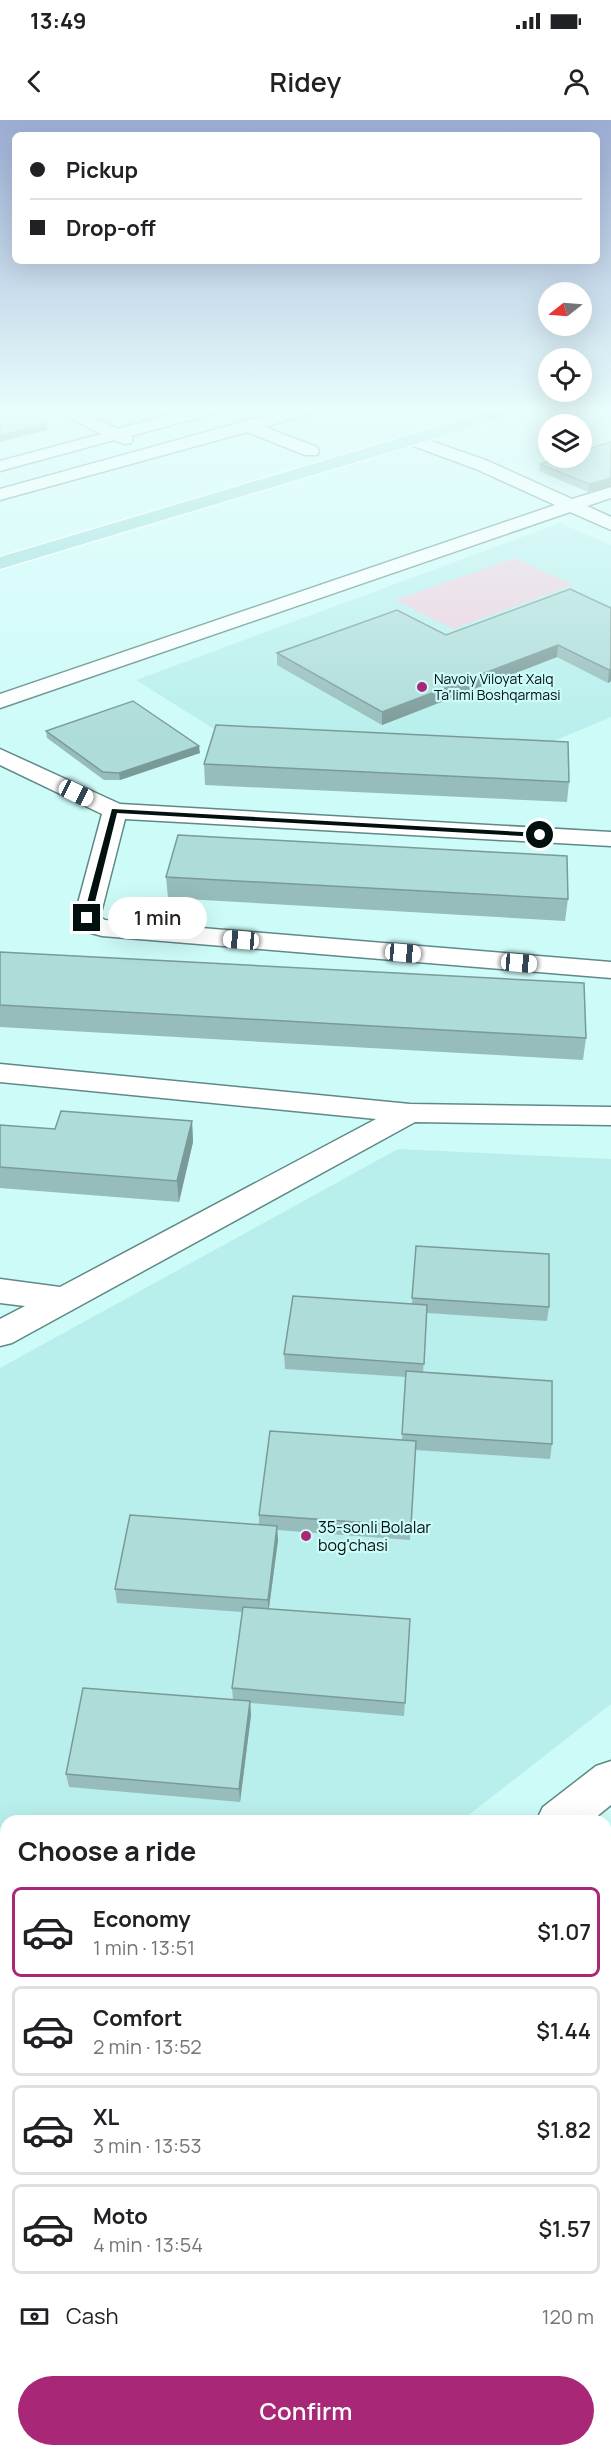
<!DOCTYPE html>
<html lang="en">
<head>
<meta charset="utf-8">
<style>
	:root { --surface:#fff; --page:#f6f6f6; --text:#202124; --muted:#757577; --line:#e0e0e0; --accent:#a82776 }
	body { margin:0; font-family:Manrope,sans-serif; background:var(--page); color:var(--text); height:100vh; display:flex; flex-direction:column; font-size:22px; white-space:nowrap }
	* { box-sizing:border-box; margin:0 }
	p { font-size:20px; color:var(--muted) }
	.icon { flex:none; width:33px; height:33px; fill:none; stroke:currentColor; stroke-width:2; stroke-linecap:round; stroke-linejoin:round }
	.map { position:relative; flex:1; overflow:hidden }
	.details { position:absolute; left:0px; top:1695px; width:612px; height:642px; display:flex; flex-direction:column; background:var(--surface); border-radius:18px 18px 0 0; box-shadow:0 6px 24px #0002 }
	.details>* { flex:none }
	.hud { position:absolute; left:12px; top:12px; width:588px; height:132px; border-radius:9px; box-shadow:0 6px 24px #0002; display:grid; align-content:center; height:132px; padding:0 18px; background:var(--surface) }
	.needle { width:39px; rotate:253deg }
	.controls { position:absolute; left:538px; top:162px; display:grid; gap:12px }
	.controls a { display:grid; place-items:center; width:54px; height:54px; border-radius:50%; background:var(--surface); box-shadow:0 6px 24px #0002; font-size:30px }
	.end { position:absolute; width:27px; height:27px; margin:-14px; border:8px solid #02100f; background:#fff; box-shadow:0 0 0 3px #fff }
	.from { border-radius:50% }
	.bubble { position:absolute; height:42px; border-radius:21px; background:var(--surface); box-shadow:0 6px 24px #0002; font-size:20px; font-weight:600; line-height:42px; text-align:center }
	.car { position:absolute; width:18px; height:36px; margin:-18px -9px; border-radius:8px; box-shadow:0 0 4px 2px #0007; background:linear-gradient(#fff 24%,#345 0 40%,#fff 0 76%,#345 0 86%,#fff 0) }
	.hud b { display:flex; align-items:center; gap:21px; height:57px; font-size:22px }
	.hud b+b { border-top:2px solid var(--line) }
	.hud i { width:15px; height:15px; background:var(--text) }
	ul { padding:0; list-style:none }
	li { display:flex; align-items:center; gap:18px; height:90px; margin:0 12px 9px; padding:0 6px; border:3px solid var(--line); border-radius:9px }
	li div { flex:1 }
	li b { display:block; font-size:22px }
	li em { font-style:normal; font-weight:600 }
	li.selected { border-color:var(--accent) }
	li>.icon { width:54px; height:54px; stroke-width:1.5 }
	h2 { padding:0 18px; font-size:27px; line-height:72px }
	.pay { display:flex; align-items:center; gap:15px; height:66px; padding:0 18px; font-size:22px }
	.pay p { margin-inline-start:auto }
	.action { display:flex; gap:12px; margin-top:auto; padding:12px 18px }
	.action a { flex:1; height:69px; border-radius:36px; background:var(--accent); color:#fff; font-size:24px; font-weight:600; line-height:69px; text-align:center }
	.status { display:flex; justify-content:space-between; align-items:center; height:42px; padding:0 30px; background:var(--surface); direction:ltr }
	.status svg { height:16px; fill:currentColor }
	header { display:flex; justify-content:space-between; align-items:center; height:78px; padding:0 18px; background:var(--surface); font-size:27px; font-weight:600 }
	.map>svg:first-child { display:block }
	.built { fill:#b8efec }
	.green { fill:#efcfde }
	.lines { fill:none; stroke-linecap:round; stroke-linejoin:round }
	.minor-casing { stroke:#5f8987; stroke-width:3 }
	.major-casing { stroke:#fff; stroke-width:3 }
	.minor { fill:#fff; fill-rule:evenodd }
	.major { fill:#97dcd9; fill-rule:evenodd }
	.wall { fill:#96bdbb }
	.shaded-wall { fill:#7a9a98 }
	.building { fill:#aedcd9; stroke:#7a9a98; stroke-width:1.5 }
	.route { fill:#02100f }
	.poi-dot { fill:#a82776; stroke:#cdfbf8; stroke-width:2 }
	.labels { text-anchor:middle; stroke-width:4.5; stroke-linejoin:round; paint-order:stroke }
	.far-poi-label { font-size:14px; fill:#02100f; stroke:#cdfbf8; text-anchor:start }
	.poi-label { font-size:16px; fill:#02100f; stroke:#cdfbf8; text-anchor:start }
</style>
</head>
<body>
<div class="status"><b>13:49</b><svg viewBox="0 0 49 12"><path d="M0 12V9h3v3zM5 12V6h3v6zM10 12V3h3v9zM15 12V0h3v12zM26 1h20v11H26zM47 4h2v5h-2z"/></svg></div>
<header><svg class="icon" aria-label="back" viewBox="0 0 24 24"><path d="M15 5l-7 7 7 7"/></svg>Ridey<svg class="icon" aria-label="person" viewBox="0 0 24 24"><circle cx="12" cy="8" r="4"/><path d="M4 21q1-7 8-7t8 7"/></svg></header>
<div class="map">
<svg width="611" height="2337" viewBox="0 0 611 2337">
	<rect width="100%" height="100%" fill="#cdfbf8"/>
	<g class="built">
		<path d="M560,403L611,425V597L544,625L214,609L136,560Z"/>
		<path d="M398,1029L611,1039V1584L461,1701H6V1767L0,1758V1248Z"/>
	</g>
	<path class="green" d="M515,438L573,465L453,509L395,480Z"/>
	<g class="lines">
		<defs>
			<g id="minor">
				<path d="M50,287H72L118,309L199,287H227L225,290L131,316L133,319L131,323L125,324L114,320L0,351V341L101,314Z"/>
				<path d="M297,287H325L323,290L264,307L317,327L319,331L317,335H305L247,312L0,380V369Z"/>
				<path d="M414,315L488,341L572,379L611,367V378L587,386L611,397V410L570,392L0,588V574L555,385L476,349L408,324L406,320L408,316Z"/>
				<path d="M0,629L120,684L611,712V726L125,699L100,797L105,800L611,842V858L102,816L84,811L74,798L102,694L0,645Z"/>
				<path d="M0,944L410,984L611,987V1005L415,1002L12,1223L0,1226V1199L25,1186L0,1183V1159L60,1167L376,999L0,962Z"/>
				<path d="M611,1641V1685L591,1701H536L543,1687L596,1646Z"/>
				<path d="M6,2141V2196L0,2198V2143Z"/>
			</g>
			<path id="major" d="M504,287H531L529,290L0,449V437Z"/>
		</defs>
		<use href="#minor" class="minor-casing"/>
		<use href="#major" class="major-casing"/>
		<use href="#minor" class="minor"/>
		<use href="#major" class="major"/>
	</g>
	<g class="wall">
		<path d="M611,322V366L588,372L539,351L540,344Z"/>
		<path d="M611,488V561L608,563L557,537L382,605L277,545V533L446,515Z"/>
		<path d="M46,611L200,633L120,660H104L47,618Z"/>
		<path d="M204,644L569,662L567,682L205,665Z"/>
		<path d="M166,757L568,779L565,801L168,778Z"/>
		<path d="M0,832L586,918L583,940L0,907Z"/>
		<path d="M192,1001L193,1022L179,1082L0,1068V1005L55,1009Z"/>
		<path d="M416,1126L549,1187L547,1201L427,1193L423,1253L552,1324L550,1339L415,1330L410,1420L277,1410L278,1420L269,1489L410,1499L404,1596L250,1583L251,1595L240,1682L69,1667L66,1654L233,1580L232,1568L242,1492L117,1483L115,1469L259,1405V1395L402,1320L406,1257L285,1249L284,1234L412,1184Z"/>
	</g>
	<g class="shaded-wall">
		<path d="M46,304L47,310L0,322V316Z"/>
		<path d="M611,358V366L588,372L589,364Z"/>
		<path d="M558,525L557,537L382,605V592Z"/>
		<path d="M611,549V561L608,563L609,550Z"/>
		<path d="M199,626L200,633L120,660L119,653Z"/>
		<path d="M192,1001L193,1022L179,1082L177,1061Z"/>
		<path d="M277,1406L278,1420L268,1494V1480Z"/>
		<path d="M250,1581L251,1595L240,1682L239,1669Z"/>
		<path d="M611,1997V2009L606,2014V2002Z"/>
	</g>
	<g class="building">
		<path d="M0,287H15L46,304L0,316Z"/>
		<path d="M611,322V358L589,364L540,344L560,338H582V331Z"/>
		<path d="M570,469L611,488V549L609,550L558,525L382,592L277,533L397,490L446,515Z"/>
		<path d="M133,581L199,626L119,653L103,652L46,611Z"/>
		<path d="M216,605L568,622L569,662L204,644Z"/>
		<path d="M178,715L567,736L568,779L166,757Z"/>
		<path d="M0,832L584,863L586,918L0,885Z"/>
		<path d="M61,991L192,1001L177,1061L0,1047V1005L55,1009Z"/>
		<path d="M416,1126L549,1134V1187L412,1178Z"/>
		<path d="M293,1176L427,1185L424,1244L284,1234Z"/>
		<path d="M406,1251L552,1261V1324L402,1314Z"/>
		<path d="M270,1311L416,1321L411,1406L259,1395Z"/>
		<path d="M130,1395L277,1406L268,1480L115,1469Z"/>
		<path d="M243,1487L410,1499L405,1583L232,1568Z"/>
		<path d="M83,1568L250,1581L239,1669L66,1654Z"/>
		<path d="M611,1803V1997L606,2002V1808Z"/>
	</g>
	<linearGradient id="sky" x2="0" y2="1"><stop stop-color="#9cadd4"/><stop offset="0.47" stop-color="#e8fdfc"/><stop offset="1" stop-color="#e8fdfc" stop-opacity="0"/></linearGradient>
	<rect width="611" height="615" fill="url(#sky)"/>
	<path class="route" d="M112,689L540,713L544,715L540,717L117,693L91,798L87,801L83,798Z"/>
	<g class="poi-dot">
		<circle cx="422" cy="567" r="6"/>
		<circle cx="306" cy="1416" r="6"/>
	</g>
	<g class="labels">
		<g class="far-poi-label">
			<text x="434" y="564">Navoiy Viloyat Xalq<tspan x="434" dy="16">Ta'limi Boshqarmasi</tspan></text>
		</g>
		<g class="poi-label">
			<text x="318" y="1413">35-sonli Bolalar<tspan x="318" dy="18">bog'chasi</tspan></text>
		</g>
	</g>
</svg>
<div class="controls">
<a><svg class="needle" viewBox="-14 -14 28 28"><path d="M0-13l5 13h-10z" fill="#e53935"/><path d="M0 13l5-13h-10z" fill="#757577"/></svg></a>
<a><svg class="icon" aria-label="locate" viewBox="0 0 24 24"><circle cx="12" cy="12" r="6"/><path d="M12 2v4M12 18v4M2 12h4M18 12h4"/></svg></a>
<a><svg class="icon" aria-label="layers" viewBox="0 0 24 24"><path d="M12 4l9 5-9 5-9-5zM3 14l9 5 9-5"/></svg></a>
</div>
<i class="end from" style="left:540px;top:715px"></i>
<i class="end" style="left:87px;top:798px"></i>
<div class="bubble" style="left:108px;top:777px;width:99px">1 min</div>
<i class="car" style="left:76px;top:673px;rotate:116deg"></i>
<i class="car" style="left:241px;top:820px;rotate:275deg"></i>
<i class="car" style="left:403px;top:833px;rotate:95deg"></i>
<i class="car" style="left:519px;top:843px;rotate:95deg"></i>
<div class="hud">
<b><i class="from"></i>Pickup</b>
<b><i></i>Drop-off</b>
</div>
<section class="details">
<h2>Choose a ride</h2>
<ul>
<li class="selected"><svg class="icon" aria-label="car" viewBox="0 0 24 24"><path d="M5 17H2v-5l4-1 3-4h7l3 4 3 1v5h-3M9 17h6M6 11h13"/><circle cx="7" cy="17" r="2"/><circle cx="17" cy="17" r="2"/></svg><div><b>Economy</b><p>1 min · 13:51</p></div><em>$1.07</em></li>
<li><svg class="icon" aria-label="car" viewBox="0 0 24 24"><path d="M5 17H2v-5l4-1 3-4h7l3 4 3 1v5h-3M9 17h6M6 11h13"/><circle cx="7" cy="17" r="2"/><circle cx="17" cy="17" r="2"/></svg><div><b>Comfort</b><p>2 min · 13:52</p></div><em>$1.44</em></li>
<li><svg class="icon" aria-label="car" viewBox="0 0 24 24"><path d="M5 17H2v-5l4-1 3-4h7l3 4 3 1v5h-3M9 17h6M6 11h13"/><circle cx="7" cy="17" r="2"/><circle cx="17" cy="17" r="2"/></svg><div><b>XL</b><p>3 min · 13:53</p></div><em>$1.82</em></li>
<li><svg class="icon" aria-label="car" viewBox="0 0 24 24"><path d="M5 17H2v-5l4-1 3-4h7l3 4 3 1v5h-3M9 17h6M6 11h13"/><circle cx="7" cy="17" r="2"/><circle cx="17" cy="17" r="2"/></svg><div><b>Moto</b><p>4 min · 13:54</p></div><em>$1.57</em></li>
</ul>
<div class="pay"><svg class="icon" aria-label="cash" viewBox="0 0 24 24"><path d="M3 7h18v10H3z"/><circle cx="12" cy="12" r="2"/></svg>Cash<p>120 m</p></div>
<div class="action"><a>Confirm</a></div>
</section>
</div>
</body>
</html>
